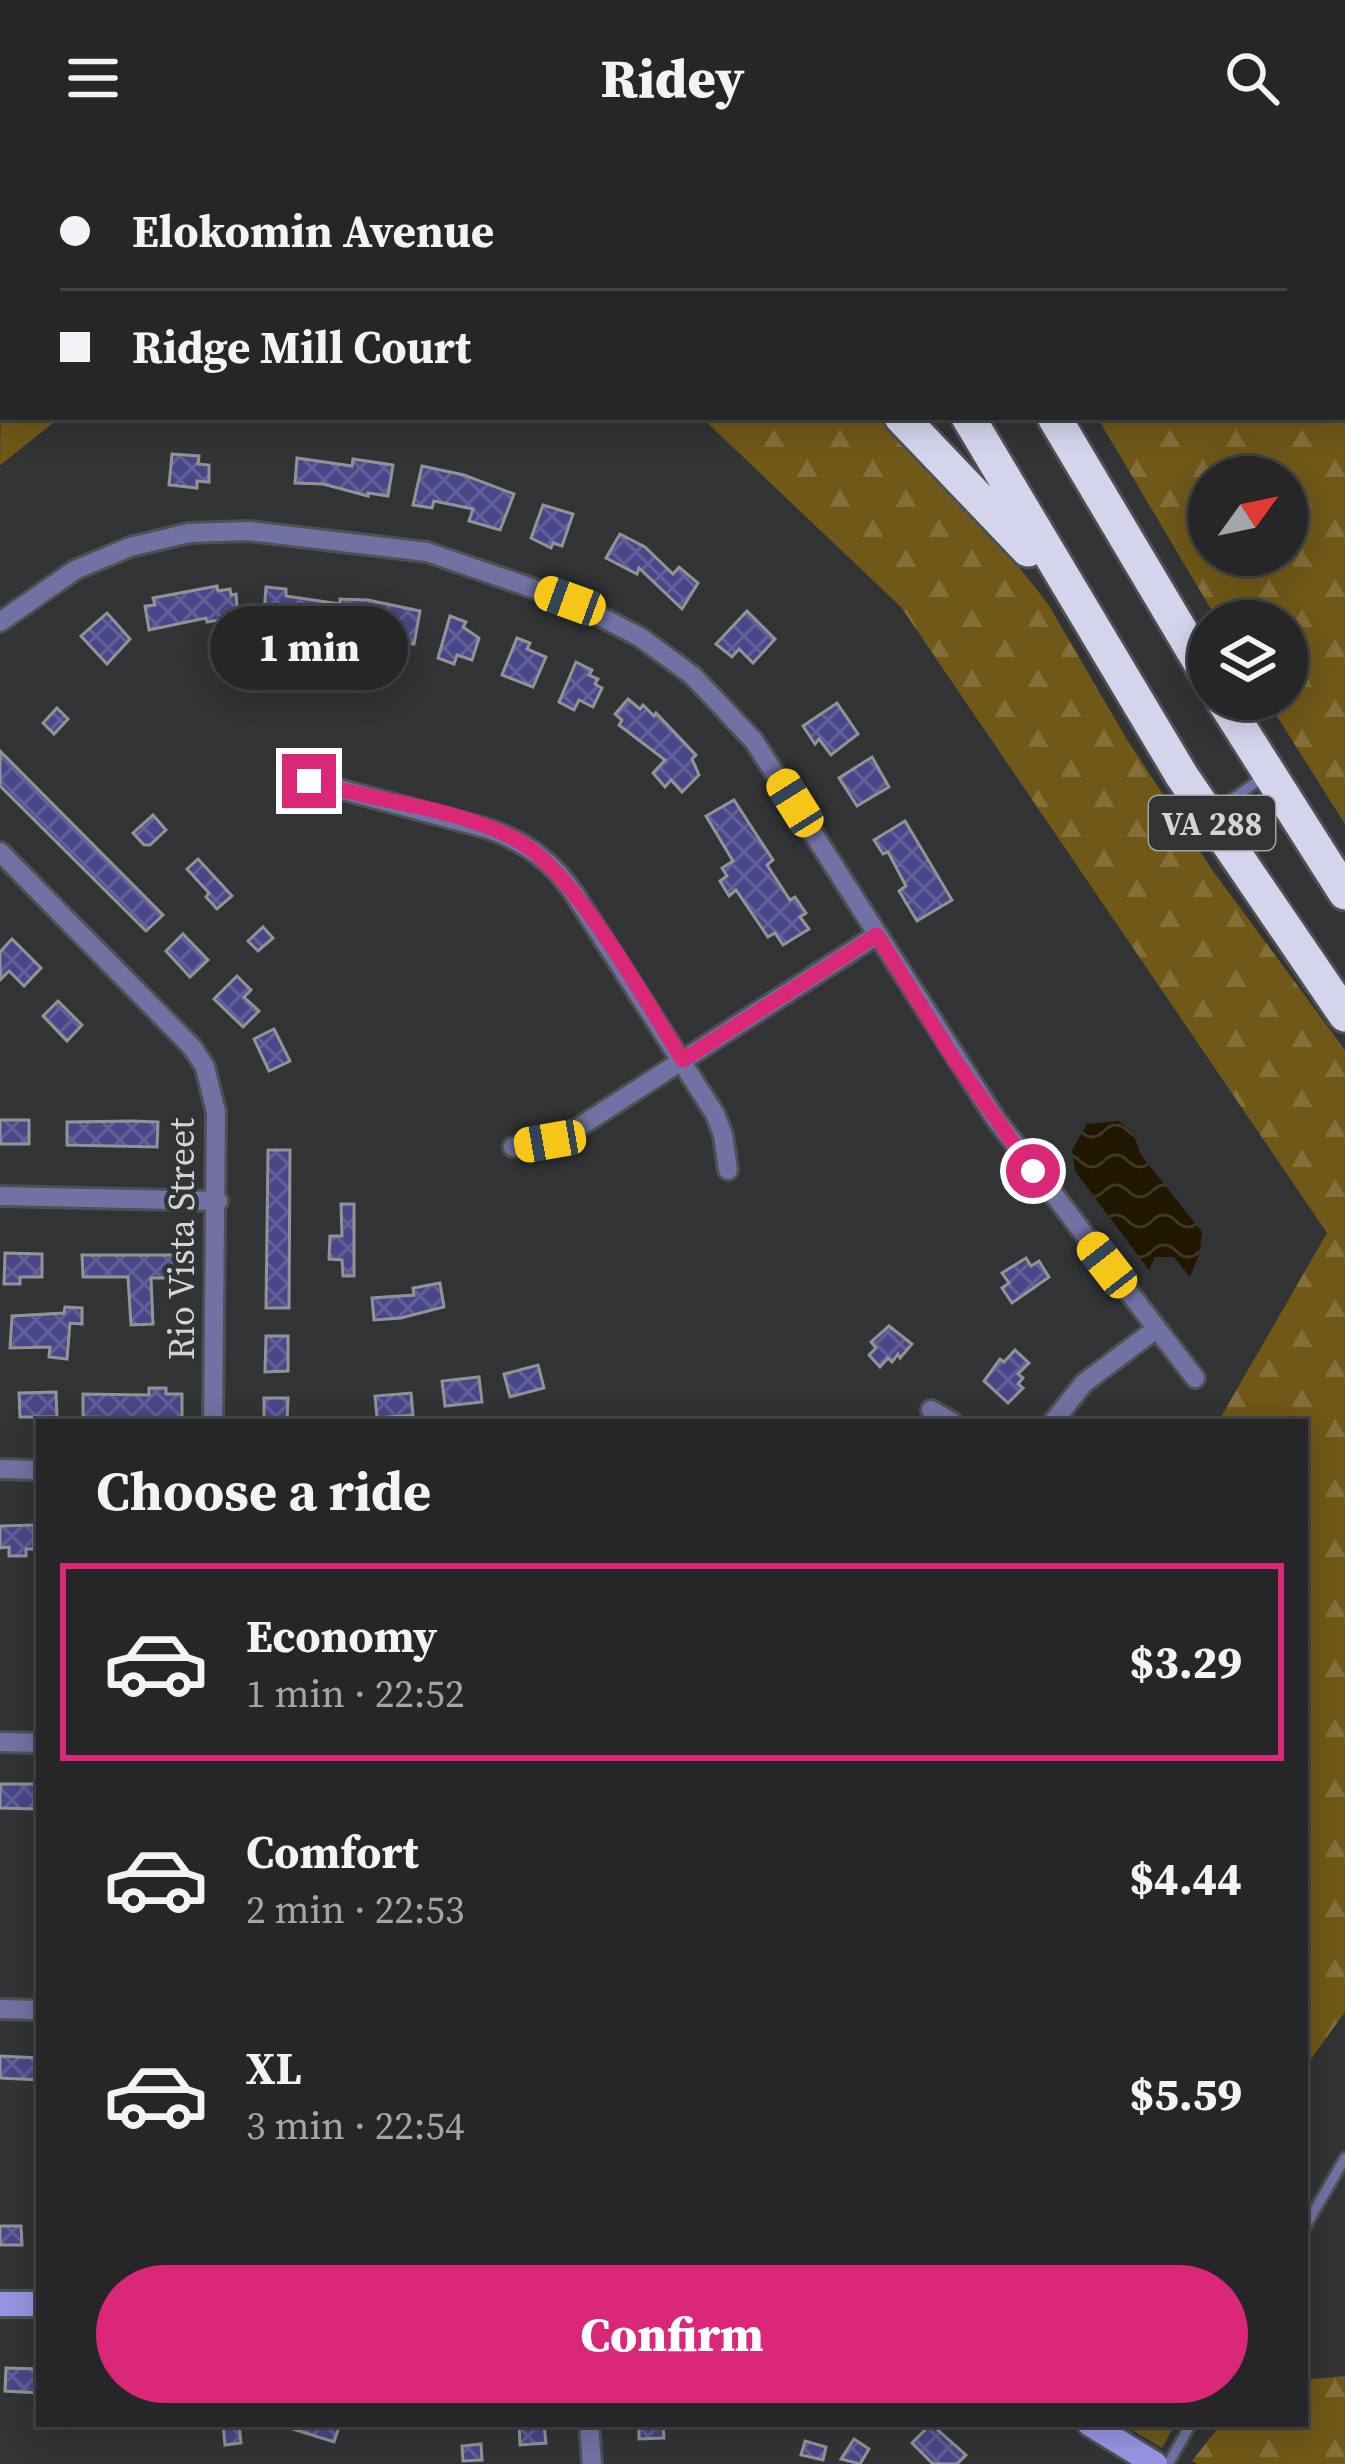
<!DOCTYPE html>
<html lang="en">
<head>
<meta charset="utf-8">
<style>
	:root { --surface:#262628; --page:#2e2e30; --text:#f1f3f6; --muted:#a4a5a8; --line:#424345; --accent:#db2777 }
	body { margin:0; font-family:"Source Serif 4",serif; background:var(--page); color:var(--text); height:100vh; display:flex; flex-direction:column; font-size:45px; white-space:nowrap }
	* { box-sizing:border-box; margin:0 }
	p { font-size:39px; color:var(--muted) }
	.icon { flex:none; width:66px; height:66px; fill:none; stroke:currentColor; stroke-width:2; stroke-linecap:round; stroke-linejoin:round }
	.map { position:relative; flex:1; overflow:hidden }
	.details { position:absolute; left:36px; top:1263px; width:1272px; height:1008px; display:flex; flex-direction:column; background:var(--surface); border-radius:0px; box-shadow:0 6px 30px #0003,0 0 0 3px var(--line) }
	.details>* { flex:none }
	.banner { position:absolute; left:0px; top:0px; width:1347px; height:264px; box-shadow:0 6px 30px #0003,0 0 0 3px var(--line); display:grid; align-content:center; height:264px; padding:0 60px; background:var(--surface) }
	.needle { width:78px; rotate:57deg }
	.fabs { position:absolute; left:1188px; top:300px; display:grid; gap:24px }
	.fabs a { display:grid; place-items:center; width:120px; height:120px; border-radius:50%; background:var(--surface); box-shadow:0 6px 30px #0003,0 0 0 3px var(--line); font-size:60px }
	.end { position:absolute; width:54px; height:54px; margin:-27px; border:15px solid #db2777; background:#fff; box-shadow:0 0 0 6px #fff }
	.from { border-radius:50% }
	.bubble { position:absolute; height:84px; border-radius:42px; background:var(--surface); box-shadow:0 6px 30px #0003,0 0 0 3px var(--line); font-size:39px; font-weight:800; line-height:84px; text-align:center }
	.car { position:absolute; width:36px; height:72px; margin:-36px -18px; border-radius:15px; box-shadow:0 0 9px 3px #0007; background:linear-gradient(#f5c518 24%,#345 0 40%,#f5c518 0 76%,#345 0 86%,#f5c518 0) }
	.banner b { display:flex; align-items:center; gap:42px; height:114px; font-size:45px }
	.banner b+b { border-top:3px solid var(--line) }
	.banner i { width:30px; height:30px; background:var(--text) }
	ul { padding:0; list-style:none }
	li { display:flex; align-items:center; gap:36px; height:198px; margin:0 24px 18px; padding:0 36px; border:6px solid transparent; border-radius:0px }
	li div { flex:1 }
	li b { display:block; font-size:45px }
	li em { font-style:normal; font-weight:800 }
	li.current { border-color:var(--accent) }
	li>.icon { width:108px; height:108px; stroke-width:1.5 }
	h2 { padding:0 60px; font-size:54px; line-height:144px }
	.primary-button { display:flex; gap:24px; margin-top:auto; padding:24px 60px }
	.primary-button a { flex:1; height:138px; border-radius:72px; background:var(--accent); color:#fff; font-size:48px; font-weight:800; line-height:138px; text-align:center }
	header { display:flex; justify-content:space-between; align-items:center; height:156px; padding:0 60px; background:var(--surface); font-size:54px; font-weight:800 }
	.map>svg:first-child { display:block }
	.forest { fill:url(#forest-firs); fill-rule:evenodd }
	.water { fill:url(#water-waves) }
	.building { fill:url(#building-cross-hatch); stroke:#939396; stroke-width:3 }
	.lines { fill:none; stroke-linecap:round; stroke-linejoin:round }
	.lane-casing { stroke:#4f5052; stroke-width:15 }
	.street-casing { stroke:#4f5052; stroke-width:24 }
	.secondary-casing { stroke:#4f5052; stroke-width:30 }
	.primary-casing { stroke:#4f5052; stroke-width:36 }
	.highway-casing { stroke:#4f5052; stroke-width:39 }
	.lane { stroke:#7172a3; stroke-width:9 }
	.street { stroke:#7172a3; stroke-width:18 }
	.secondary { stroke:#9595e3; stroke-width:24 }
	.primary { stroke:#b4b6f2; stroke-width:30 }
	.highway { stroke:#d4d5ed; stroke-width:33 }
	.route { stroke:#db2777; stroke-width:15 }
	.labels { text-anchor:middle; stroke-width:9; stroke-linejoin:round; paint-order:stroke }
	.shield { fill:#323335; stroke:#a3a4a6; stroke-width:3 }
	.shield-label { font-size:33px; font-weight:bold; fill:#d4d4d6 }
	.street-label { font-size:36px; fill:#d4d4d6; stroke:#323335 }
</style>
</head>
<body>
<header><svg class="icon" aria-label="menu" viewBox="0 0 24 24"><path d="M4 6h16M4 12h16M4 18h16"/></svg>Ridey<svg class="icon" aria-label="search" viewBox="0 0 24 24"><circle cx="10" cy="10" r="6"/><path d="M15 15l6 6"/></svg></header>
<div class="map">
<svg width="1345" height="2308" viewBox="0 0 1345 2308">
	<defs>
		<pattern id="forest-firs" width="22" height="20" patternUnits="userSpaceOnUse" patternTransform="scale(3)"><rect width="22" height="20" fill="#705818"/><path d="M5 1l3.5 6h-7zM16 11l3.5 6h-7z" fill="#846f39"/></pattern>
		<pattern id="water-waves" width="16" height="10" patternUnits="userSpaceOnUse" patternTransform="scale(3)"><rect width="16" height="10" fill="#211701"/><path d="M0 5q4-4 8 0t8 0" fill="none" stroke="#403825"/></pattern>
		<pattern id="building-cross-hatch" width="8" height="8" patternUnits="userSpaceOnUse" patternTransform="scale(3)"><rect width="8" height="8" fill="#494789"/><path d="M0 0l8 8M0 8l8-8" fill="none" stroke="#626199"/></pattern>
	</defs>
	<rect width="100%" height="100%" fill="#323335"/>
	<g class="forest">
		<path d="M3,112V261H61L0,309Z"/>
		<path d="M1345,133V668L1266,543H1287V465H1218L1097,261H1344ZM1209,321H1287V399H1209Z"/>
		<path d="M701,261H877L963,340L1048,448L1126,582L1213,715L1345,894V1856L1305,1911V1266H1218L1327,1077L901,451Z"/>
		<path d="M1345,2220V2308H1198L1192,2305L1221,2268H1305V2224Z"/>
		<path d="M1122,2268H1175L1162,2292Z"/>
	</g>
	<path class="water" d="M1119,965L1133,977L1141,999L1202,1076L1200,1096L1190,1121L1174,1101H1155L1149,1114L1075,1015L1072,994L1087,968Z"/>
	<g class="building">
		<path d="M172,298L199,300L198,308L209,309V326L197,325V332L169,329Z"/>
		<path d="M297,302L352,310L353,303L393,309L388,340L368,337V340L323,328L295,327Z"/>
		<path d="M422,310L464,319L514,338L500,374L469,365L473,353L434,345L432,352L413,349Z"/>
		<path d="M543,349L573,358L562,390L553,387L551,392L531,382Z"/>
		<path d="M620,378L645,391L673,418L679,411L698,427L682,453L639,412L637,418L606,402Z"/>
		<path d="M217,430L218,435L230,433L231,439L236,438L238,461L207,466L206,462L149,474L145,450L155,449L153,442Z"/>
		<path d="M266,431L286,433V440L340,448V443L368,444L420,455L414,488L382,483L383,476L340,472V464L303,466L302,475L263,471Z"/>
		<path d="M747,455L775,483L753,507L739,493L732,501L716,488Z"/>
		<path d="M107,457L130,483L107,508L81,480Z"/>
		<path d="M450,460L466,466L463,471L479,482L472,504L457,499L454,508L438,502Z"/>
		<path d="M517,482L530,487L527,493L546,501L533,531L502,519Z"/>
		<path d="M576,506L592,514L589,519L598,523L595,528L602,532L593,551L579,544L574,554L559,546Z"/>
		<path d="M628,543L640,553L643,549L654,560L656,557L696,599L692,603L699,619L682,636L671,624L665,631L653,617L665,604L619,569L622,564L615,558Z"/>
		<path d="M837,547L858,578L831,599L819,583L815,588L803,570Z"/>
		<path d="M57,552L68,563L54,578L43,567Z"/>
		<path d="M0,595L163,759L146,775L0,630Z"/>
		<path d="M872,601L889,631L857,650L839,622Z"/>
		<path d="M734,644L773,704L767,709L790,744L795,741L806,757L800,761L809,773L783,789L775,777L768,781L736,734L729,740L720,725L727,720L722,712L733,705L706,660Z"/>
		<path d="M153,659L166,674L150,689H144L133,677Z"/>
		<path d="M905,665L952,744L917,765L899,735L906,730L888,696L883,698L874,684Z"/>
		<path d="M198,703L232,740L217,753L206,741L209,737L187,713Z"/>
		<path d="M263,771L273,782L258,795L248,785Z"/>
		<path d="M183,778L208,804L190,821L166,795Z"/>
		<path d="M12,783L41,812L24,830L9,815L0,824V796Z"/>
		<path d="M237,820L251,834L244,841L259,855L243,871L214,843Z"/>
		<path d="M58,845L82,869L67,885L43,860Z"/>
		<path d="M274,873L290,905L269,915L254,883Z"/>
		<rect x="0" y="964" width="29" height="24"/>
		<path d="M131,965L158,966L157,991L67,989V966Z"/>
		<path d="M268,994H290L289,1152H266Z"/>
		<path d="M341,1048H354V1120H343L342,1104L329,1103L330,1080H342Z"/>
		<path d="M5,1097L42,1098V1121H20V1128H4Z"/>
		<path d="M82,1099H177L176,1122H151L153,1168L131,1169L128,1121H83Z"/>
		<path d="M1026,1102L1031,1110L1039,1105L1049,1121L1012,1147L1002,1132L1009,1127L1002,1117Z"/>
		<path d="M440,1127L444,1151L401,1162L374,1164L372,1142L414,1139L413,1132Z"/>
		<path d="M65,1151L82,1152V1168L70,1167L67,1203L49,1201L50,1191L10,1192L12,1160L64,1157Z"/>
		<path d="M889,1170L912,1188L900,1202L898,1198L892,1206L888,1202L880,1211L869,1199L876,1192L871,1186Z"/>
		<path d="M266,1180H288V1215L265,1216Z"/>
		<path d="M1015,1194L1029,1207L1018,1218L1023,1222L1018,1228L1023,1232L1008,1247L984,1225L1000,1203L1004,1206Z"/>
		<path d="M538,1209L544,1232L510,1241L504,1218Z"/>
		<path d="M479,1221L482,1246L445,1250L442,1225Z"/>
		<path d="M149,1232H166V1238H182V1263L83,1261V1238L149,1239Z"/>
		<path d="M56,1236L57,1261H20L19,1237Z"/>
		<path d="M411,1237L413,1259L377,1262L375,1240Z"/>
		<path d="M264,1242H288L287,1266H264Z"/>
		<path d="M34,1369V1393H26V1400H9V1391L0,1392V1370Z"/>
		<path d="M0,1628H35L34,1653L0,1652Z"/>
		<path d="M0,1900L39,1902V1924L0,1922Z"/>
		<path d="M0,2070H21L22,2089H0Z"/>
		<path d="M6,2212L39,2213V2237L5,2235Z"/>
		<path d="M223,2268H239L241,2287L225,2289Z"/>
		<path d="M286,2268H340L334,2286L286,2271Z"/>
		<path d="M519,2268H544L546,2287L520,2289Z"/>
		<path d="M639,2268H663L664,2282L639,2283Z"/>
		<path d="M931,2268L966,2299L957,2308H933L912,2287Z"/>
		<path d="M854,2283L869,2293L860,2308L841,2303Z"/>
		<path d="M805,2285L826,2291L823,2304L801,2299Z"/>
		<path d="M481,2288L482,2304L463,2305L462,2290Z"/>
	</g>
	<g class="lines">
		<defs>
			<g id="lane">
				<path d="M1217,654L1262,622"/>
				<path d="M1305,2071L1345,2002"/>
				<path d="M1168,2308L1191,2268"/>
			</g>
			<g id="street">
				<path d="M0,466L75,414L130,391L189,377L249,375L427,396L570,445L640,481L693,520L754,585L995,962L1195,1222"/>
				<path d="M309,625L489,673C527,687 553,706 575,739L715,958L723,979L728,1014"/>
				<path d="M0,696L192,891L205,911L216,956L213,1266"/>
				<path d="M513,991L550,985L576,973L877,779"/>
				<path d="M0,1040L218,1045"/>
				<path d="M931,1254L952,1266"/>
				<path d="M1053,1266L1084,1227L1156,1173"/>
				<path d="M0,1313L39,1314"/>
				<path d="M0,1586L39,1587"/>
				<path d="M0,1853L39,1854"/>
				<path d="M589,2268L592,2308"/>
			</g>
			<g id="secondary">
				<path d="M0,2148H39"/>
				<path d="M1090,2268L1155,2308"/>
			</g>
			<path id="primary" d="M0,24L3,20"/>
			<g id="highway">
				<path d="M343,0L348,3"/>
				<path d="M814,0L816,3"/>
				<path d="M898,0L900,3"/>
				<path d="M961,0V3"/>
				<path d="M551,3L556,0"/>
				<path d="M0,96L3,94"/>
				<path d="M901,261L1028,394"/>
				<path d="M968,261L1182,620L1345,859"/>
				<path d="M1054,261L1209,522"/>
				<path d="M1222,543L1345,737"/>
			</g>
		</defs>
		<use href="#lane" class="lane-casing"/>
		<use href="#street" class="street-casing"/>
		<use href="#secondary" class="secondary-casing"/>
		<use href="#primary" class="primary-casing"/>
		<use href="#highway" class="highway-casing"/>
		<use href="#lane" class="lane"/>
		<use href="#street" class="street"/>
		<use href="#secondary" class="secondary"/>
		<use href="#primary" class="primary"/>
		<use href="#highway" class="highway"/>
	</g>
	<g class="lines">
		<path class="route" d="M309,625C376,646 452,650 515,683C575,714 644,844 683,904L877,779L954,903L1033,1015"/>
	</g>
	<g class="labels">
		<rect class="shield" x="1149" y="640" width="126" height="54" rx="9"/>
		<g class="shield-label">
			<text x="1212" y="679">VA 288</text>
		</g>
		<g class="street-label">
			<text transform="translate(181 1083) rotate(-90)" y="13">Rio Vista Street</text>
		</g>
	</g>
</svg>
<div class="fabs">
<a><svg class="needle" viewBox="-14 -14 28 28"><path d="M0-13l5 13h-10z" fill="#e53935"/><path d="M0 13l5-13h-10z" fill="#a4a5a8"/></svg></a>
<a><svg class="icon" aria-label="layers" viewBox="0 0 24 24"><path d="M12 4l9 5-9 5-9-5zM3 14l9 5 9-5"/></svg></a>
</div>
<i class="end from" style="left:1033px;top:1015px"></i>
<i class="end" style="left:309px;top:625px"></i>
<div class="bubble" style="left:210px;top:450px;width:198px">1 min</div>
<i class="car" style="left:570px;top:445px;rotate:290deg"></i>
<i class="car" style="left:795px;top:647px;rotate:328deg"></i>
<i class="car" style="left:550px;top:985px;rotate:260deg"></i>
<i class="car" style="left:1107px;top:1109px;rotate:322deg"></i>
<div class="banner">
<b><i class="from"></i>Elokomin Avenue</b>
<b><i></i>Ridge Mill Court</b>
</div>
<section class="details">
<h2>Choose a ride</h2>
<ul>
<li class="current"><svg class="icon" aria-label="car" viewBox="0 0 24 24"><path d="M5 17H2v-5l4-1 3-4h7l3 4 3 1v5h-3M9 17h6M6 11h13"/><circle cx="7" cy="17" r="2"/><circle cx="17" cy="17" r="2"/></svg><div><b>Economy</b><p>1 min · 22:52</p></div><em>$3.29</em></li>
<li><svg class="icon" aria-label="car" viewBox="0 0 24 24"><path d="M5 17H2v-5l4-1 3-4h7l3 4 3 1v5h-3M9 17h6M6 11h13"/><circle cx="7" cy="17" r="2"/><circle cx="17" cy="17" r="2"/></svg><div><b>Comfort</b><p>2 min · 22:53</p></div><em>$4.44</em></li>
<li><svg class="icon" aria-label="car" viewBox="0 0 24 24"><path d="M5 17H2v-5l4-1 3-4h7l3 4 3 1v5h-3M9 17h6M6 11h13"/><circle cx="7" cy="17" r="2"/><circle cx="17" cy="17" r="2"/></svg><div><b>XL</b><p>3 min · 22:54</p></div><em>$5.59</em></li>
</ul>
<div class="primary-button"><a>Confirm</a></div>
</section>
</div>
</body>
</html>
